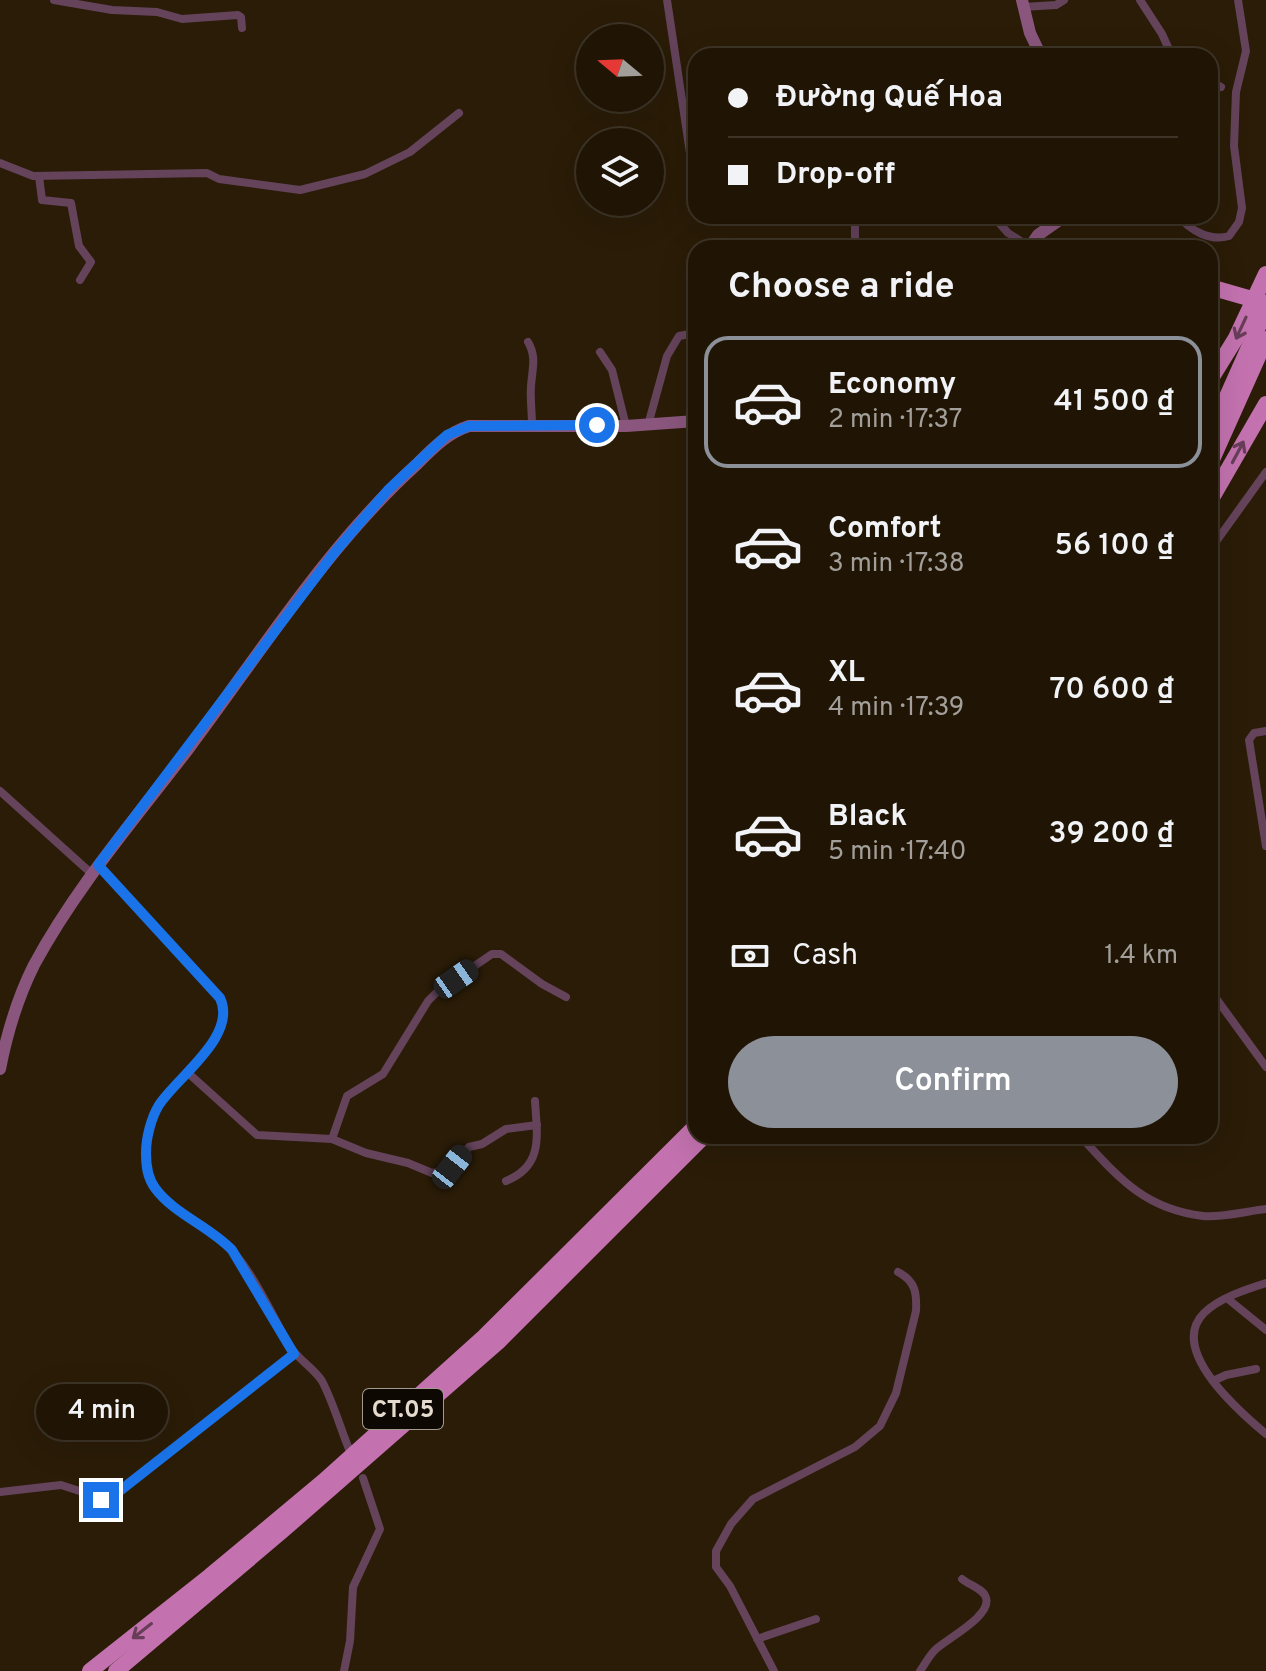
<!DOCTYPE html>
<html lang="en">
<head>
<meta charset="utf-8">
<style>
	:root { --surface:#201505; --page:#281e0f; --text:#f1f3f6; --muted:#a29f9a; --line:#3d3427; --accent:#8c9099 }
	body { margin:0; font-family:Overpass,sans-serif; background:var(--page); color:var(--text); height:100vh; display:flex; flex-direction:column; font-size:30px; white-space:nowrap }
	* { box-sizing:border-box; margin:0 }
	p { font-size:26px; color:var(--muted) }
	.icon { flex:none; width:44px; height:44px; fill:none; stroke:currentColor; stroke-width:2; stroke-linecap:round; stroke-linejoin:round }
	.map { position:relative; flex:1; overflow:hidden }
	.drawer { position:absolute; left:688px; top:240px; width:530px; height:904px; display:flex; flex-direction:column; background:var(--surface); border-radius:24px; box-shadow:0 8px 32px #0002,0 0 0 2px var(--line) }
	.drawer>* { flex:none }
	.guide { position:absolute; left:688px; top:48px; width:530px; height:176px; border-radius:24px; box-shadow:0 8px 32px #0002,0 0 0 2px var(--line); display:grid; align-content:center; height:176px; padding:0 40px; background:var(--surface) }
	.needle { width:52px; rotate:289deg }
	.tools { position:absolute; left:576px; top:24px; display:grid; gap:16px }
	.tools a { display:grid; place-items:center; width:88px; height:88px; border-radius:50%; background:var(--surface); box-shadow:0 8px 32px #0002,0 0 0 2px var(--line); font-size:40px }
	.end { position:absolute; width:36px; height:36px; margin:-18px; border:10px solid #1a73e8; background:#fff; box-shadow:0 0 0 4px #fff }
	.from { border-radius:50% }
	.bubble { position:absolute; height:56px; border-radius:28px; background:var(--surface); box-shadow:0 8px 32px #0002,0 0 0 2px var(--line); font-size:26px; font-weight:600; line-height:56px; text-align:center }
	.car { position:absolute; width:24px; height:48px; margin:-24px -12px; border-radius:10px; box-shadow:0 0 6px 2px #0007; background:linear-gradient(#222 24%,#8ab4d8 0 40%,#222 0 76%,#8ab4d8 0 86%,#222 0) }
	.guide b { display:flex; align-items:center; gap:28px; height:76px; font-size:30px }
	.guide b+b { border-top:2px solid var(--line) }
	.guide i { width:20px; height:20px; background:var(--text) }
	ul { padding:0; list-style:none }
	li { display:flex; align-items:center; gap:24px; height:132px; margin:0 16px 12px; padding:0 24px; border:4px solid transparent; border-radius:24px }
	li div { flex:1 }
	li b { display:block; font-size:30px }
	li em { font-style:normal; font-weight:600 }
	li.on { border-color:var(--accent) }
	li>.icon { width:72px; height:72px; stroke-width:1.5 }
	h2 { padding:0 40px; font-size:36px; line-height:96px }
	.pay { display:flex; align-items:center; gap:20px; height:88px; padding:0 40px; font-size:30px }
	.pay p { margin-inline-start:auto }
	.primary-button { display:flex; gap:16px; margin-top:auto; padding:16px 40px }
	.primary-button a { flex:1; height:92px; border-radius:48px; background:var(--accent); color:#fff; font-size:32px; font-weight:600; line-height:92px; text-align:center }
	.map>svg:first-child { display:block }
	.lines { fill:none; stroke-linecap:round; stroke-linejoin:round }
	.street { stroke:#64435b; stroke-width:8 }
	.secondary { stroke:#8a567d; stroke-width:12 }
	.highway { stroke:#c372af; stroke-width:16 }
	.highway-bridge { stroke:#c372af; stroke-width:16 }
	.oneway { stroke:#683d58 }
	.route { stroke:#1a73e8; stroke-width:10 }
	.labels { text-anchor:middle; stroke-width:8; stroke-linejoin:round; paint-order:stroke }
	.shield { fill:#0e0802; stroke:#a49b90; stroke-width:2 }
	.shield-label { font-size:24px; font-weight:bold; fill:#e4dacd }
</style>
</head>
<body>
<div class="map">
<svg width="1266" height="1671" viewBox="0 0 1266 1671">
	<rect width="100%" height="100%" fill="#2a1c07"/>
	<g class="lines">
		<g class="street">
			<path d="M54,0L112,10L157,12L182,19L238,15L241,17L242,28"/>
			<path d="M667,0L690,153L696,169"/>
			<path d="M1140,0L1162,34L1172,56"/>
			<path d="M1023,7L1056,5L1064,0"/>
			<path d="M1210,81L1221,87"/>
			<path d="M0,163L33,176L207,173L219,179L300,190L365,174L410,152L459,113"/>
			<path d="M39,176L42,200L71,203L79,246L91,262L80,280"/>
			<path d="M855,216V239L860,248"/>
			<path d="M993,216L1008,233L1030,247"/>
			<path d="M1178,216C1190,230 1210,242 1229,236L1239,222L1242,208L1234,146L1236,92L1246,51L1238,0"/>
			<path d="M528,342C537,357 532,370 531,386C530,398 532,412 532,425"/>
			<path d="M600,352L612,370L626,426"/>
			<path d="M648,425L667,356L679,336L696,333"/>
			<path d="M1210,550L1266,472"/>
			<path d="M1266,731L1254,733L1249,740L1266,846"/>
			<path d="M0,791L92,874"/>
			<path d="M98,865L220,998C237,1035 178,1076 160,1104C149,1120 143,1149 147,1168C154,1205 199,1219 224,1242C251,1267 271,1313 289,1345C298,1360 313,1367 322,1381C333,1402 340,1427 349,1449"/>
			<path d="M1210,990L1266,1067"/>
			<path d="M187,1072L257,1135L332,1139L366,1153L408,1163L432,1173L445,1171L452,1167L469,1147L482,1144L506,1129L537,1125"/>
			<path d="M1080,1136C1118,1177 1144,1209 1203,1216C1220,1218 1248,1211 1266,1209"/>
			<path d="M332,1139L347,1096L383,1074L428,1001L438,991L492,954H501L542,984L566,997"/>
			<path d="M506,1181C544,1166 537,1135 535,1101"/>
			<path d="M1266,1283C1247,1289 1219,1298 1204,1313C1167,1350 1241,1413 1266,1434"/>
			<path d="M1228,1299L1266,1330"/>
			<path d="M1213,1381L1226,1375L1256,1369"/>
			<path d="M0,1492L61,1485L107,1500L294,1354"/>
			<path d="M757,1639L816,1619"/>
			<path d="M344,1671L350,1641L353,1587L380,1529L363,1478"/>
			<path d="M774,1671L730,1586L716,1567V1551L731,1524L753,1499L855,1447L880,1426L896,1393L916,1311C917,1292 915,1281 898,1272"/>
			<path d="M920,1671C925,1664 929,1656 935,1650C946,1639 992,1616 986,1598C984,1589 969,1585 962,1579"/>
		</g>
		<g class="secondary">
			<path d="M1022,0L1030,33L1041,56"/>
			<path d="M1029,248L1038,235L1065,216"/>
			<path d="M0,1069C7,1033 18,997 34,965C76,887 135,819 189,748C261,652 327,546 416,465C432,449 447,433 469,426H626L696,421"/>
		</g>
		<g class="highway">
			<path d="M1210,380L1236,338L1266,274"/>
			<path d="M1210,435L1266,309"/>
			<path d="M1210,464L1266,339"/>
			<path d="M1210,501L1266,404"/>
			<path d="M90,1671L210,1576L324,1481L484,1337L696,1126"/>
			<path d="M116,1671L282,1531L498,1342L704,1136"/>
		</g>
		<path class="highway-bridge" d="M1210,287L1266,303"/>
	</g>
	<defs><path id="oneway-shaft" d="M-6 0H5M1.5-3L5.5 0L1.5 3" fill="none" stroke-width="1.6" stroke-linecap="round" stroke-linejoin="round" transform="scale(2)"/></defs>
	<g class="oneway">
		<use href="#oneway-shaft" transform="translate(1241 328) rotate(115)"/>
		<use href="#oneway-shaft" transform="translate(1238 452) rotate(-62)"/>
		<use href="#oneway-shaft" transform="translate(142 1631) rotate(142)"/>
	</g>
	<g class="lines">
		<path class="route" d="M101,1500L112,1497L294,1354L232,1250C209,1226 174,1214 155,1188C147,1177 146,1165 146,1153C146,1138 151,1118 159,1105C177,1077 238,1036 220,998L98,865L334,553L388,490L447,435L469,426L597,425"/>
	</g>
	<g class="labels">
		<rect class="shield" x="363" y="1389" width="80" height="40" rx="6"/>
		<g class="shield-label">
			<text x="403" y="1417">CT.05</text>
		</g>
	</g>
</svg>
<div class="tools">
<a><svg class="needle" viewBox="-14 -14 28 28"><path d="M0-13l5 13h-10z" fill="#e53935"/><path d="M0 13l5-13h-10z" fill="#a29f9a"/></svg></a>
<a><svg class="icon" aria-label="layers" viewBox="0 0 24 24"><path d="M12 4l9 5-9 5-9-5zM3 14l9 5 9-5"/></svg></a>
</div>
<i class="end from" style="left:597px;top:425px"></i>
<i class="end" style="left:101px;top:1500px"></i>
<div class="bubble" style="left:36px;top:1384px;width:132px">4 min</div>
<i class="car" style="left:456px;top:979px;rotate:55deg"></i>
<i class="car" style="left:452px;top:1167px;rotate:38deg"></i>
<div class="guide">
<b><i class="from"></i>Đường Quế Hoa</b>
<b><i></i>Drop-off</b>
</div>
<section class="drawer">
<h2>Choose a ride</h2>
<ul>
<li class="on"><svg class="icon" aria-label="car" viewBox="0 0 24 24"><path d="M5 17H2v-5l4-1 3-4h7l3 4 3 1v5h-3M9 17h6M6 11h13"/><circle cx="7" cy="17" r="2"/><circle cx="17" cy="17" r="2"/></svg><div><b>Economy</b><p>2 min · 17:37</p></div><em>41 500 ₫</em></li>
<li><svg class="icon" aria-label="car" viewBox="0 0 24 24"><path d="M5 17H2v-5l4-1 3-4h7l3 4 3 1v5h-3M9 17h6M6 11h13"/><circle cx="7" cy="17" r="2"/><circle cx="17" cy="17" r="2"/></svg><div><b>Comfort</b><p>3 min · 17:38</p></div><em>56 100 ₫</em></li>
<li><svg class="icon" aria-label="car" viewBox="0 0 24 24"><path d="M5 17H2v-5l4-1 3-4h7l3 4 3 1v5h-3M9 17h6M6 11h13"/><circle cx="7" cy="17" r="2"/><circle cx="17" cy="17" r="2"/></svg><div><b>XL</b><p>4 min · 17:39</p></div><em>70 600 ₫</em></li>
<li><svg class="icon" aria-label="car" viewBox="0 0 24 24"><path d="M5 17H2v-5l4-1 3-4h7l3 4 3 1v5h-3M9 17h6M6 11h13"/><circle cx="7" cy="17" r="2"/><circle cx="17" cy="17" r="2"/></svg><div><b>Black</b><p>5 min · 17:40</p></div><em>39 200 ₫</em></li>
</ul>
<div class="pay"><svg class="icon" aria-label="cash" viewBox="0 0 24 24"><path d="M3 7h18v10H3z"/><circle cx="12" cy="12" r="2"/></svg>Cash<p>1.4 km</p></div>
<div class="primary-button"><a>Confirm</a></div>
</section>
</div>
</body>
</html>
